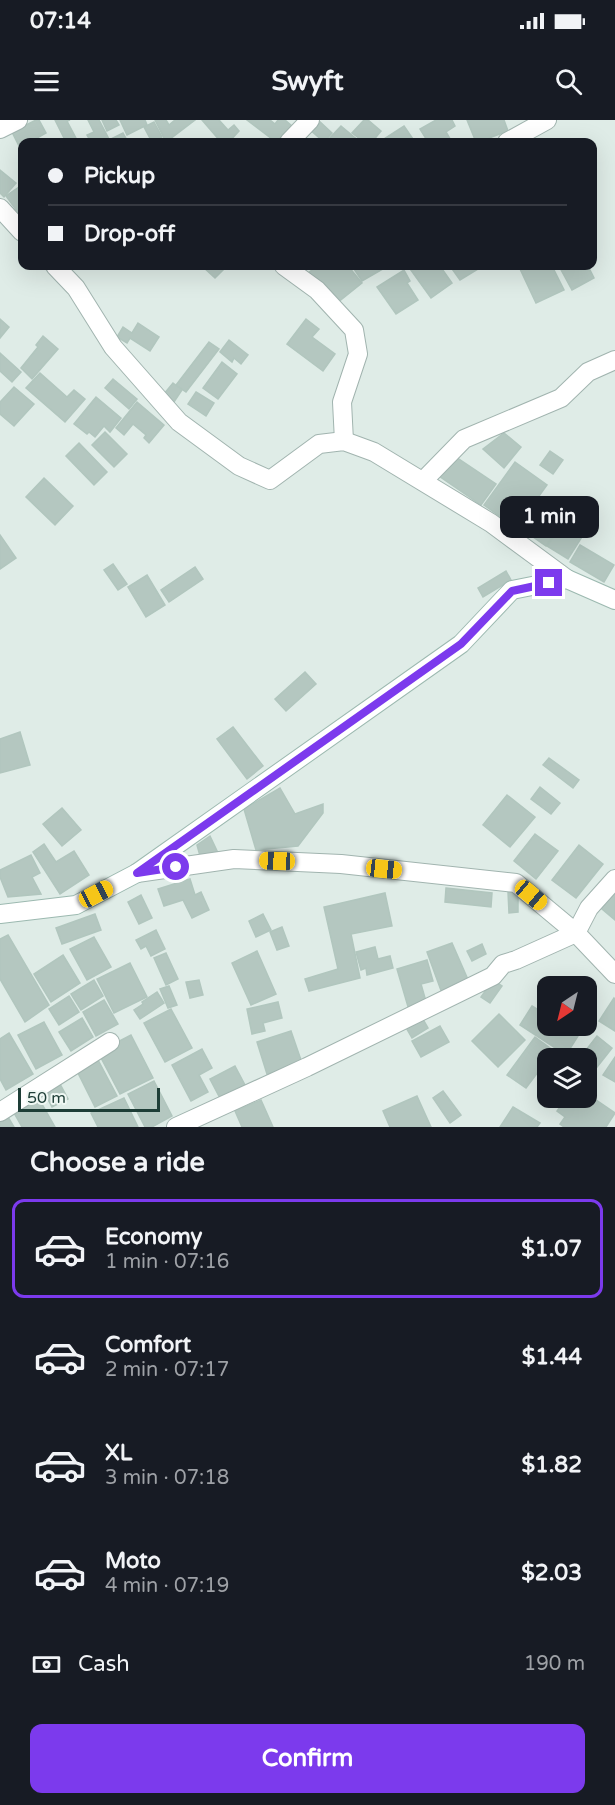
<!DOCTYPE html>
<html lang="en">
<head>
<meta charset="utf-8">
<style>
	:root { --surface:#171b24; --page:#20242c; --text:#f1f3f6; --muted:#9ea1a6; --line:#363941; --accent:#7c3aed }
	body { margin:0; font-family:"Varela Round",sans-serif; background:var(--page); color:var(--text); height:100vh; display:flex; flex-direction:column; font-size:22px; white-space:nowrap }
	* { box-sizing:border-box; margin:0 }
	p { font-size:20px; color:var(--muted) }
	.icon { flex:none; width:33px; height:33px; fill:none; stroke:currentColor; stroke-width:2; stroke-linecap:round; stroke-linejoin:round }
	.map { position:relative; height:1007px; overflow:hidden }
	.panel { display:flex; flex-direction:column; background:var(--surface); flex:1 }
	.panel>* { flex:none }
	.hud { position:absolute; left:18px; top:18px; width:579px; height:132px; border-radius:12px; box-shadow:0 6px 24px #0002; display:grid; align-content:center; height:132px; padding:0 30px; background:var(--surface) }
	.needle { width:39px; rotate:215deg }
	.fabs { position:absolute; left:537px; top:856px; display:grid; gap:12px }
	.fabs a { display:grid; place-items:center; width:60px; height:60px; border-radius:12px; background:var(--surface); box-shadow:0 6px 24px #0002; font-size:30px }
	.scale { position:absolute; left:18px; bottom:15px; width:142px; box-sizing:border-box; padding-left:6px; border:3px solid #1e3e37; border-top:0; font-size:16px; line-height:21px; white-space:nowrap; color:#1e3e37; -webkit-text-stroke:4px #f0f8f4; paint-order:stroke }
	.end { position:absolute; width:27px; height:27px; margin:-14px; border:8px solid #7c3aed; background:#fff; box-shadow:0 0 0 3px #fff }
	.from { border-radius:50% }
	.bubble { position:absolute; height:42px; border-radius:12px; background:var(--surface); box-shadow:0 6px 24px #0002; font-size:20px; font-weight:700; line-height:42px; text-align:center }
	.car { position:absolute; width:18px; height:36px; margin:-18px -9px; border-radius:8px; box-shadow:0 0 4px 2px #0007; background:linear-gradient(#f5c518 24%,#345 0 40%,#f5c518 0 76%,#345 0 86%,#f5c518 0) }
	.hud b { display:flex; align-items:center; gap:21px; height:57px; font-size:22px }
	.hud b+b { border-top:2px solid var(--line) }
	.hud i { width:15px; height:15px; background:var(--text) }
	ul { padding:0; list-style:none }
	li { display:flex; align-items:center; gap:18px; height:99px; margin:0 12px 9px; padding:0 18px; border:3px solid transparent; border-radius:12px }
	li div { flex:1 }
	li b { display:block; font-size:22px }
	li em { font-style:normal; font-weight:700 }
	li.current { border-color:var(--accent) }
	li>.icon { width:54px; height:54px; stroke-width:1.5 }
	h2 { padding:0 30px; font-size:27px; line-height:72px }
	.pay { display:flex; align-items:center; gap:15px; height:66px; padding:0 30px; font-size:22px }
	.pay p { margin-inline-start:auto }
	.primary-button { display:flex; gap:12px; margin-top:auto; padding:12px 30px }
	.primary-button a { flex:1; height:69px; border-radius:12px; background:var(--accent); color:#fff; font-size:24px; font-weight:700; line-height:69px; text-align:center }
	.status { display:flex; justify-content:space-between; align-items:center; height:42px; padding:0 30px; background:var(--surface); direction:ltr }
	.status svg { height:16px; fill:currentColor }
	header { display:flex; justify-content:space-between; align-items:center; height:78px; padding:0 30px; background:var(--surface); font-size:27px; font-weight:700 }
	.map>svg:first-child { display:block }
	.building { fill:#b4c7c0; stroke:#b1c6be; stroke-width:1.5 }
	.lines { fill:none; stroke-linecap:round; stroke-linejoin:round }
	.street-casing { stroke:#a1b4af; stroke-width:20 }
	.secondary-casing { stroke:#9cb9b0; stroke-width:20 }
	.street { stroke:#fff; stroke-width:18 }
	.secondary { stroke:#fff; stroke-width:18 }
	.route { stroke:#7c3aed; stroke-width:8 }
</style>
</head>
<body>
<div class="status"><b>07:14</b><svg viewBox="0 0 49 12"><path d="M0 12V9h3v3zM5 12V6h3v6zM10 12V3h3v9zM15 12V0h3v12zM26 1h20v11H26zM47 4h2v5h-2z"/></svg></div>
<header><svg class="icon" aria-label="menu" viewBox="0 0 24 24"><path d="M4 6h16M4 12h16M4 18h16"/></svg>Swyft<svg class="icon" aria-label="search" viewBox="0 0 24 24"><circle cx="10" cy="10" r="6"/><path d="M15 15l6 6"/></svg></header>
<div class="map">
<svg width="615" height="1007" viewBox="0 0 615 1007">
	<rect width="100%" height="100%" fill="#dfece7"/>
	<g class="building">
		<path d="M36,0H39L46,13L37,18L39,22H22V32L12,12Z"/>
		<path d="M55,0H70L67,1L78,22H66Z"/>
		<path d="M88,0H99L109,19L101,22H91L87,15L94,12Z"/>
		<path d="M102,0H116L119,5L107,11Z"/>
		<path d="M120,0H145L147,5L127,15Z"/>
		<path d="M155,0H166L169,5L175,0H195L166,22Z"/>
		<path d="M202,0H219L228,10L234,5L239,11L229,22H221Z"/>
		<path d="M247,0H270L275,4L278,0H285L292,6L276,22Z"/>
		<path d="M318,0L332,13L324,22L309,9Z"/>
		<path d="M364,0H368L381,11L372,22H364L352,13Z"/>
		<path d="M436,0H452L455,6L446,12L452,22H428L420,9Z"/>
		<path d="M467,0H504L508,11L489,18L491,22H476Z"/>
		<path d="M154,2L162,17L152,22L144,7Z"/>
		<path d="M341,6L360,22H326Z"/>
		<path d="M404,6L415,22H386L384,19Z"/>
		<path d="M123,13L128,22H105Z"/>
		<path d="M0,50L16,63L4,77L0,73Z"/>
		<path d="M19,67L22,72V98L6,76Z"/>
		<path d="M202,146H227L215,158Z"/>
		<path d="M317,146H348L362,163L337,183L308,153Z"/>
		<path d="M352,146H388L362,161Z"/>
		<path d="M408,146H440L452,163L431,178Z"/>
		<path d="M450,146H476L478,149L460,160Z"/>
		<path d="M527,146H552L564,170L536,183L520,149Z"/>
		<path d="M559,146H588L594,158L572,170Z"/>
		<path d="M404,150L410,161L407,163L418,180L396,194L377,167Z"/>
		<path d="M0,199L9,207L0,218Z"/>
		<path d="M306,199L319,209L312,217L335,234L323,251L287,224Z"/>
		<path d="M138,203L159,217L150,231L130,218L127,223L117,217L123,207L132,213Z"/>
		<path d="M43,216L58,229L32,259L21,248L38,227L36,225Z"/>
		<path d="M229,220L248,235L241,244L234,238L232,242L220,232Z"/>
		<path d="M209,222L219,229L186,272L176,265Z"/>
		<path d="M0,233L21,252L12,262L0,251Z"/>
		<path d="M222,242L237,254L218,279L203,268Z"/>
		<path d="M40,253L67,277L74,270L85,279L65,302L26,268Z"/>
		<path d="M113,259L137,279L129,289L105,268Z"/>
		<path d="M173,263L182,270L174,282L164,274Z"/>
		<path d="M14,267L34,284L14,306L0,294V282Z"/>
		<path d="M196,272L214,283L206,296L188,284Z"/>
		<path d="M96,277L121,298L110,312L104,306L95,317L89,312L87,314L74,304Z"/>
		<path d="M137,282L164,305L149,323L144,318L146,315L133,304L124,315L116,308Z"/>
		<path d="M105,312L127,334L114,347L92,325Z"/>
		<path d="M504,313L521,327L504,348L483,329Z"/>
		<path d="M79,323L107,352L94,365L66,336Z"/>
		<path d="M550,331L563,340L553,354L540,345Z"/>
		<path d="M453,335L496,364L481,385L439,356Z"/>
		<path d="M515,342L547,365L516,408L484,385Z"/>
		<path d="M44,358L73,386L55,405L26,377Z"/>
		<path d="M569,392L590,404L568,439L547,426Z"/>
		<path d="M536,397L556,411L546,426L526,412Z"/>
		<path d="M0,415L16,438L0,449Z"/>
		<path d="M580,425L614,445L604,462L570,442Z"/>
		<path d="M113,444L127,464L118,470L104,450Z"/>
		<path d="M195,447L203,459L169,482L161,470Z"/>
		<path d="M506,451L511,460L483,477L478,468Z"/>
		<path d="M147,455L165,485L146,497L128,467Z"/>
		<path d="M305,552L316,564L286,591L275,579Z"/>
		<path d="M233,607L263,646L247,659L217,619Z"/>
		<path d="M20,612L30,645L0,653V619Z"/>
		<path d="M549,638L579,660L573,668L543,645Z"/>
		<path d="M540,667L560,683L551,694L531,679Z"/>
		<path d="M280,668L295,694L323,684V693L298,726L256,730L244,689Z"/>
		<path d="M507,675L535,697L510,727L483,705Z"/>
		<path d="M62,688L81,710L62,726L43,704Z"/>
		<path d="M535,714L558,731L536,759L514,741Z"/>
		<path d="M210,716L218,733L200,736L197,725Z"/>
		<path d="M44,724L56,742L74,731L89,755L60,774L33,732Z"/>
		<path d="M579,725L603,744L576,778L552,760Z"/>
		<path d="M31,735L40,753L32,757L41,774L8,777L0,757V750Z"/>
		<path d="M190,759L195,775L201,772L209,790L192,798L183,780L164,786L158,769Z"/>
		<path d="M446,768L492,773L491,787L445,782Z"/>
		<path d="M609,769L615,774V800L596,784Z"/>
		<path d="M518,771V792L509,793L508,772Z"/>
		<path d="M385,773L392,806L351,814L360,858L309,871L305,859L338,849L324,787Z"/>
		<path d="M141,775L152,798L139,804L128,782Z"/>
		<path d="M95,794L101,810L62,824L56,808Z"/>
		<path d="M263,794L271,810L256,817L249,801Z"/>
		<path d="M282,807L289,826L277,830L270,812Z"/>
		<path d="M156,810L165,829L151,836L146,826L141,829L136,820Z"/>
		<path d="M8,815L49,885L25,902L0,859V819Z"/>
		<path d="M94,817L111,847L87,860L70,829Z"/>
		<path d="M452,823L469,862L443,876L427,832Z"/>
		<path d="M482,824L486,834L472,841L467,831Z"/>
		<path d="M375,827L378,839L390,836L393,848L367,855L366,848L361,850L356,832Z"/>
		<path d="M257,831L276,874L251,885L232,843Z"/>
		<path d="M166,833L178,859L166,865L154,838Z"/>
		<path d="M63,835L80,863L51,882L34,854Z"/>
		<path d="M427,840L433,861L421,864L427,885L409,890L397,849Z"/>
		<path d="M130,843L147,877L114,893L97,859Z"/>
		<path d="M94,860L103,876L81,890L71,874Z"/>
		<path d="M199,860L203,875L190,878L186,862Z"/>
		<path d="M493,860L502,866L490,883L481,877Z"/>
		<path d="M169,866L177,885L168,888L160,869Z"/>
		<path d="M157,872L164,883L140,899L134,890L143,884L142,882Z"/>
		<path d="M69,876L79,892L59,905L49,889Z"/>
		<path d="M614,878L615,879V911L599,901Z"/>
		<path d="M104,880L118,904L96,916L83,892Z"/>
		<path d="M278,882L282,898L263,903L265,911L252,914L247,889Z"/>
		<path d="M532,886L548,896V906H563L578,916L566,935L520,905Z"/>
		<path d="M171,889L192,928L165,942L144,903Z"/>
		<path d="M420,894L428,908L412,918L404,904Z"/>
		<path d="M499,894L525,920L498,947L472,921Z"/>
		<path d="M82,898L93,917L71,931L59,912Z"/>
		<path d="M44,902L62,935L36,949L18,915Z"/>
		<path d="M440,906L449,922L421,937L412,921Z"/>
		<path d="M291,911L302,943L267,954L257,922Z"/>
		<path d="M9,913L33,954L6,970L0,959V919Z"/>
		<path d="M131,915L153,958L120,974L98,932Z"/>
		<path d="M597,916L612,928L590,956L586,953V939H579Z"/>
		<path d="M535,917L554,931L526,968L507,955Z"/>
		<path d="M202,929L212,948L199,955L208,972L191,981L172,945Z"/>
		<path d="M615,937V962L603,955Z"/>
		<path d="M97,938L117,976L95,987L76,949Z"/>
		<path d="M235,946L246,967L221,980L210,959Z"/>
		<path d="M154,961L172,996L152,1007H145L128,974Z"/>
		<path d="M59,962L68,979L52,987L43,970Z"/>
		<path d="M443,971L461,995L450,1003L433,978Z"/>
		<path d="M586,973L615,993L606,1007H564L560,1004L565,997L557,991L566,978H586Z"/>
		<path d="M417,976L431,1007H390L383,991Z"/>
		<path d="M38,977L55,1007H22L13,991Z"/>
		<path d="M124,978L138,1007H98L91,993Z"/>
		<path d="M261,980L273,1007H242L235,991Z"/>
		<path d="M513,987L540,1003L537,1007H500Z"/>
		<path d="M8,997L14,1007H0V1001Z"/>
	</g>
	<g class="lines">
		<defs>
			<g id="street">
				<path d="M0,9L18,0"/>
				<path d="M289,22L310,0"/>
				<path d="M507,22L547,0"/>
				<path d="M0,88L22,112"/>
				<path d="M55,146L76,168L113,227L179,302L239,346L270,360L319,324L344,321L374,332L491,403L567,459"/>
				<path d="M284,146L317,170L354,210L358,234L342,282L344,321"/>
				<path d="M423,361L464,319L561,278L588,252L615,240"/>
				<path d="M137,753L234,739L341,744L516,763L576,813L615,854"/>
				<path d="M0,992L110,922"/>
				<path d="M176,1007L307,947L493,856L503,844L516,840L576,813L589,788L615,759"/>
			</g>
			<path id="secondary" d="M0,794L76,785L137,753L461,524L512,470L567,459L615,480"/>
		</defs>
		<use href="#street" class="street-casing"/>
		<use href="#secondary" class="secondary-casing"/>
		<use href="#street" class="street"/>
		<use href="#secondary" class="secondary"/>
	</g>
	<g class="lines">
		<path class="route" d="M176,747L137,753L461,524L512,471L549,463"/>
	</g>
</svg>
<div class="fabs">
<a><svg class="needle" viewBox="-14 -14 28 28"><path d="M0-13l5 13h-10z" fill="#e53935"/><path d="M0 13l5-13h-10z" fill="#9ea1a6"/></svg></a>
<a><svg class="icon" aria-label="layers" viewBox="0 0 24 24"><path d="M12 4l9 5-9 5-9-5zM3 14l9 5 9-5"/></svg></a>
</div>
<div class="scale">50 m</div>
<i class="end from" style="left:176px;top:747px"></i>
<i class="end" style="left:549px;top:463px"></i>
<div class="bubble" style="left:500px;top:376px;width:99px">1 min</div>
<i class="car" style="left:277px;top:741px;rotate:272deg"></i>
<i class="car" style="left:384px;top:749px;rotate:96deg"></i>
<i class="car" style="left:96px;top:774px;rotate:62deg"></i>
<i class="car" style="left:531px;top:775px;rotate:130deg"></i>
<div class="hud">
<b><i class="from"></i>Pickup</b>
<b><i></i>Drop-off</b>
</div>
</div>
<section class="panel">
<h2>Choose a ride</h2>
<ul>
<li class="current"><svg class="icon" aria-label="car" viewBox="0 0 24 24"><path d="M5 17H2v-5l4-1 3-4h7l3 4 3 1v5h-3M9 17h6M6 11h13"/><circle cx="7" cy="17" r="2"/><circle cx="17" cy="17" r="2"/></svg><div><b>Economy</b><p>1 min · 07:16</p></div><em>$1.07</em></li>
<li><svg class="icon" aria-label="car" viewBox="0 0 24 24"><path d="M5 17H2v-5l4-1 3-4h7l3 4 3 1v5h-3M9 17h6M6 11h13"/><circle cx="7" cy="17" r="2"/><circle cx="17" cy="17" r="2"/></svg><div><b>Comfort</b><p>2 min · 07:17</p></div><em>$1.44</em></li>
<li><svg class="icon" aria-label="car" viewBox="0 0 24 24"><path d="M5 17H2v-5l4-1 3-4h7l3 4 3 1v5h-3M9 17h6M6 11h13"/><circle cx="7" cy="17" r="2"/><circle cx="17" cy="17" r="2"/></svg><div><b>XL</b><p>3 min · 07:18</p></div><em>$1.82</em></li>
<li><svg class="icon" aria-label="car" viewBox="0 0 24 24"><path d="M5 17H2v-5l4-1 3-4h7l3 4 3 1v5h-3M9 17h6M6 11h13"/><circle cx="7" cy="17" r="2"/><circle cx="17" cy="17" r="2"/></svg><div><b>Moto</b><p>4 min · 07:19</p></div><em>$2.03</em></li>
</ul>
<div class="pay"><svg class="icon" aria-label="cash" viewBox="0 0 24 24"><path d="M3 7h18v10H3z"/><circle cx="12" cy="12" r="2"/></svg>Cash<p>190 m</p></div>
<div class="primary-button"><a>Confirm</a></div>
</section>
</body>
</html>
